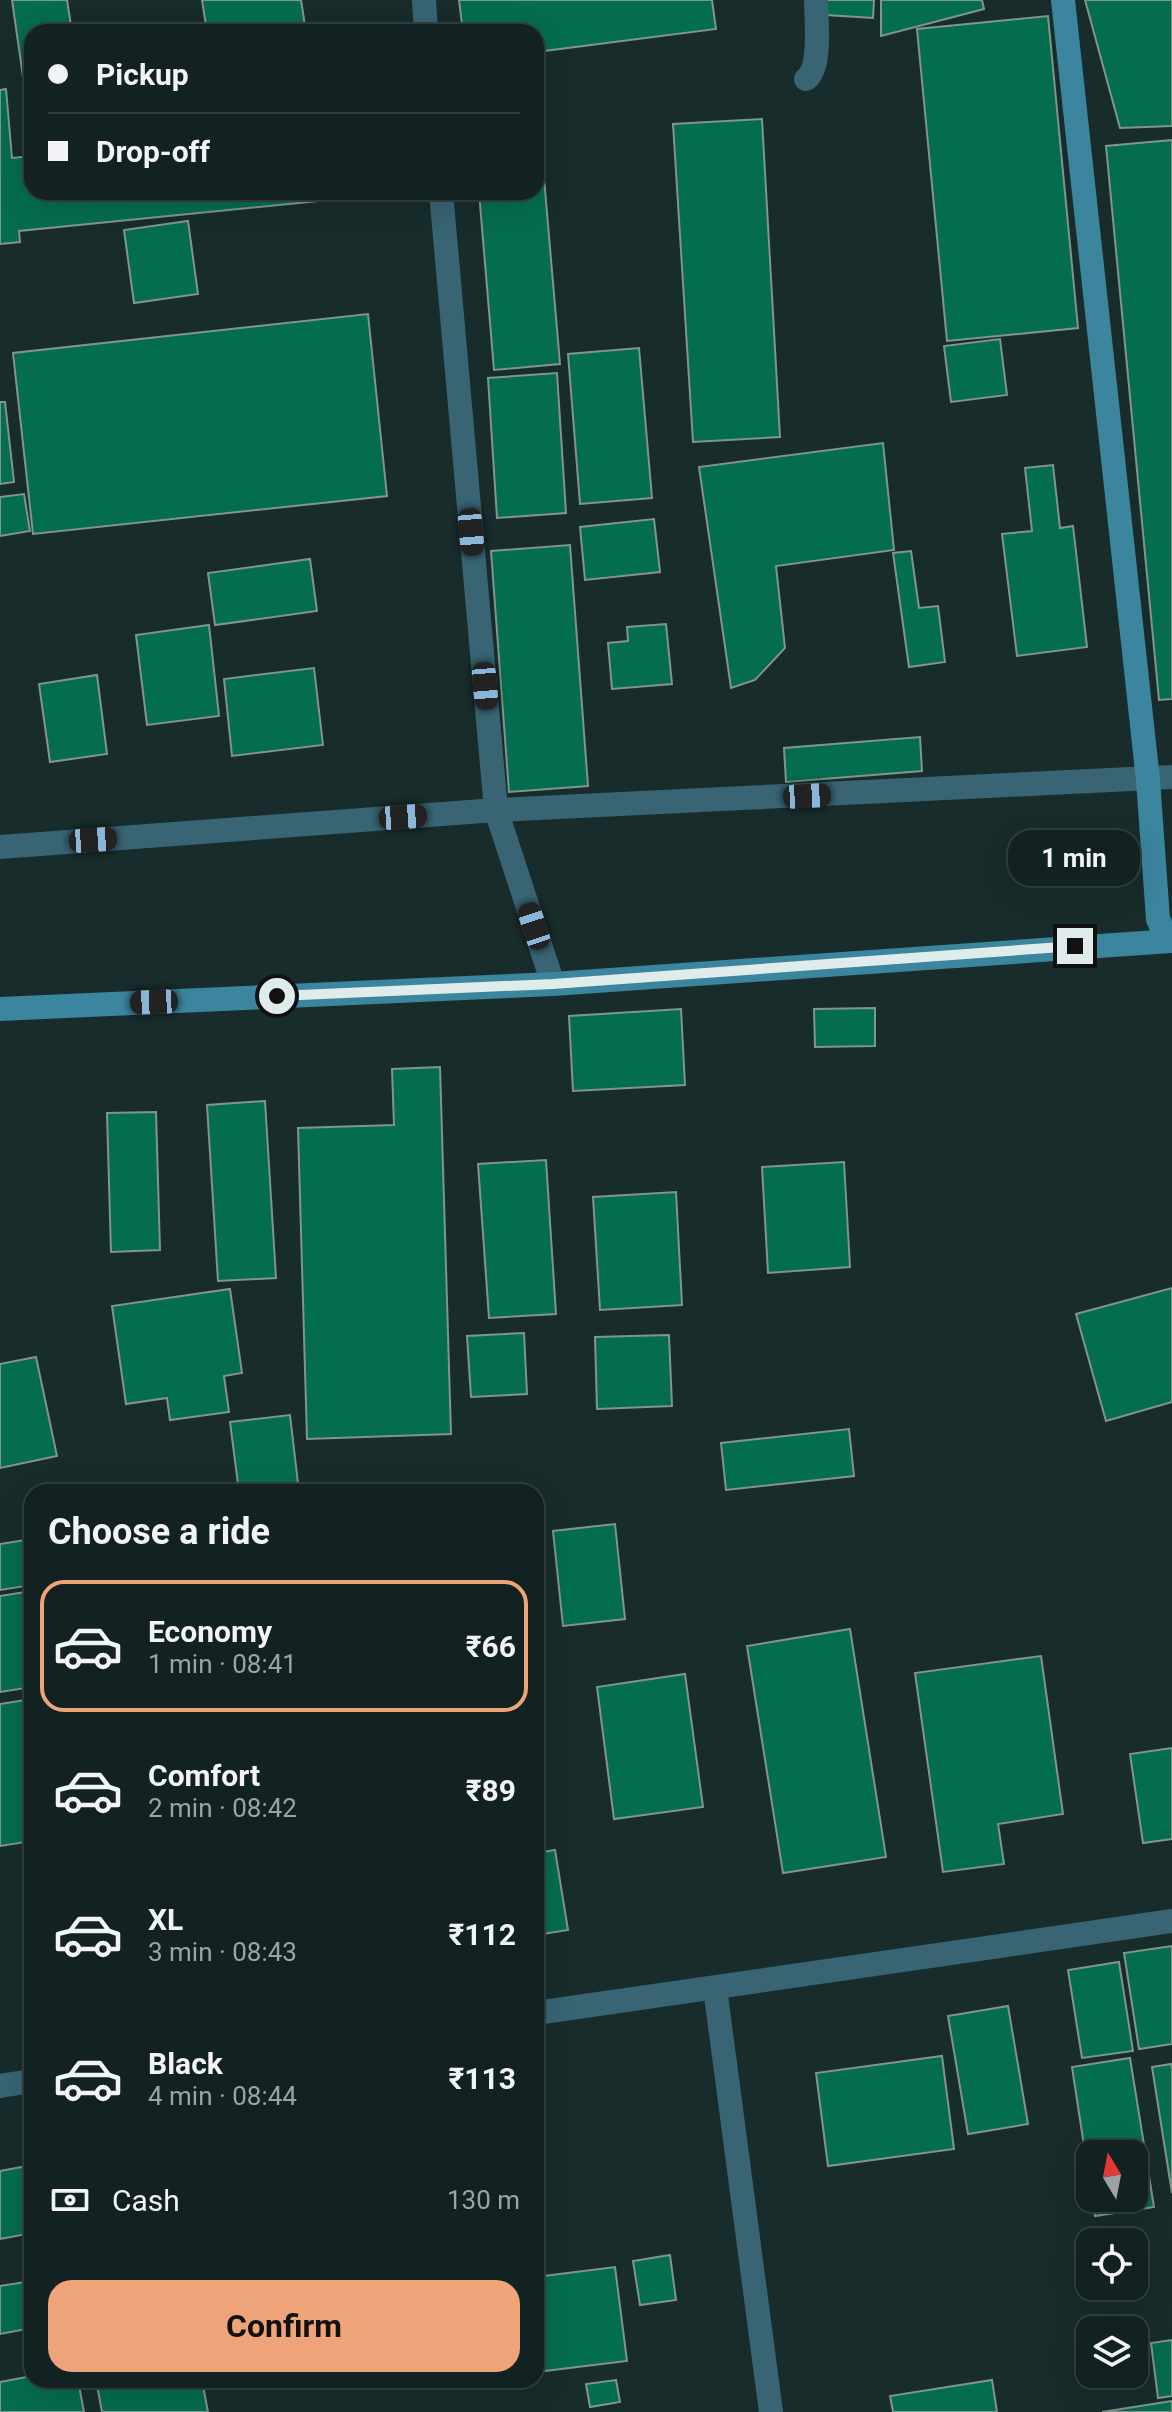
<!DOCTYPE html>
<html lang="en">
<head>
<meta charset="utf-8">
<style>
	:root { --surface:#122121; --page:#1f2e2e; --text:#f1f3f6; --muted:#9ca3a5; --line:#313e3f; --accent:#efa378 }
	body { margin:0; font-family:Roboto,sans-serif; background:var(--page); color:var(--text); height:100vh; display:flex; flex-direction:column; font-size:30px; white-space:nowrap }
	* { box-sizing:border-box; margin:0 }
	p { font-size:26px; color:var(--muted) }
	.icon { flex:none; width:44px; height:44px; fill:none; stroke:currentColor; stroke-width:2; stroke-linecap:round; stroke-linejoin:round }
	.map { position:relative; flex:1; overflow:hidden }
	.panel { position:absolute; left:24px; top:1484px; width:520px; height:904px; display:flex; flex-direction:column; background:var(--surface); border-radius:24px; box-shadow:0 8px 32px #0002,0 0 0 2px var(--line) }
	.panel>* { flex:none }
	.guide { position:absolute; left:24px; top:24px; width:520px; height:176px; border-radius:24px; box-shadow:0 8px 32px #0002,0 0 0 2px var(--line); display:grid; align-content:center; height:176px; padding:0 24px; background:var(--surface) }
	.needle { width:52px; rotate:350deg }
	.buttons { position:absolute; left:1076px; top:2140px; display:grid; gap:16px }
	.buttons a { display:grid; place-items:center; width:72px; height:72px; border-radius:16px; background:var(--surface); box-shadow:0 8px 32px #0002,0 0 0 2px var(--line); font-size:40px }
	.end { position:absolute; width:36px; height:36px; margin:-18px; border:10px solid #e0ecec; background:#111; box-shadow:0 0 0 4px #111 }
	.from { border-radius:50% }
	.bubble { position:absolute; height:56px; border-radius:24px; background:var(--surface); box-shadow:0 8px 32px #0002,0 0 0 2px var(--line); font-size:26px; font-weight:700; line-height:56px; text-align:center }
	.car { position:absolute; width:24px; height:48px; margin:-24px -12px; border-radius:10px; box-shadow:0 0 6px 2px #0007; background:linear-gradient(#222 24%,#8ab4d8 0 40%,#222 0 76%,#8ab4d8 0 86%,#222 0) }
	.guide b { display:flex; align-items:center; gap:28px; height:76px; font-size:30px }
	.guide b+b { border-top:2px solid var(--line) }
	.guide i { width:20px; height:20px; background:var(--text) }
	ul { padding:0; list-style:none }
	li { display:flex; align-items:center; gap:24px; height:132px; margin:0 16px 12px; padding:0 8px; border:4px solid transparent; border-radius:24px }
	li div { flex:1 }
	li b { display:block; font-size:30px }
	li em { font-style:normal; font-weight:700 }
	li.active { border-color:var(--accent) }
	li>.icon { width:72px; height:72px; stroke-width:1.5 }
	h2 { padding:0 24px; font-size:36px; line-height:96px }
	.pay { display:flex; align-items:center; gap:20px; height:88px; padding:0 24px; font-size:30px }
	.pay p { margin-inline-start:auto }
	.action { display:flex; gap:16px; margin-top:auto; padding:16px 24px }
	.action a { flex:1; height:92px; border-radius:24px; background:var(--accent); color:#111; font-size:32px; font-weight:700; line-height:92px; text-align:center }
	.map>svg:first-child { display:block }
	.building { fill:#046c4f; stroke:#81958c; stroke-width:2 }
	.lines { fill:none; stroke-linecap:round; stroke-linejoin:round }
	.street { stroke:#386474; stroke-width:24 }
	.secondary { stroke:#3b859e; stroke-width:24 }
	.route { stroke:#e0ecec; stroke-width:10 }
</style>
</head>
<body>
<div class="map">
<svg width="1172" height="2412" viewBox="0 0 1172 2412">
	<rect width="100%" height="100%" fill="#182c2c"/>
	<g class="building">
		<path d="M12,0H67L72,32H32V90L25,91Z"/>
		<path d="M202,0H301L306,32H207Z"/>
		<path d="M459,0H712L716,29L536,52V32H463Z"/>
		<path d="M827,0H874L873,18L826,15Z"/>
		<path d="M881,0H982L984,9L881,36Z"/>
		<path d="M1085,0H1172V126L1120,128Z"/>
		<path d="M1048,16L1078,328L947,341L917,29Z"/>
		<path d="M6,89L12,158L32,156V192H318V201L19,231L20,242L0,244V90Z"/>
		<path d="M762,119L780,437L693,442L673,124Z"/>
		<path d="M1172,140V699L1159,700L1106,146Z"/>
		<path d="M536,178H544L560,364L494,370L479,192H536Z"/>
		<path d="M188,221L198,294L134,303L124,230Z"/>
		<path d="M368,314L387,496L33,534L13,353Z"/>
		<path d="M1000,339L1007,395L951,402L944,346Z"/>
		<path d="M639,348L652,498L580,504L568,354Z"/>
		<path d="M557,373L566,513L497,518L488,378Z"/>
		<path d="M0,402H5L14,482L0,484Z"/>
		<path d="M883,443L894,550L776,566L785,648L755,680L731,688L699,467Z"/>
		<path d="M1053,465L1060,528L1073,526L1087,647L1017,656L1002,534L1032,531L1025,468Z"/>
		<path d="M24,494L30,531L0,536V497Z"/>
		<path d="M654,519L660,572L585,580L580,527Z"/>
		<path d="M570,545L588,786L509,792L491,551Z"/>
		<path d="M911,551L919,608L938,606L945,662L909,667L893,553Z"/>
		<path d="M310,559L317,611L215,625L208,573Z"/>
		<path d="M666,624L672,684L612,689L608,643L628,641L627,627Z"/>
		<path d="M209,625L219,716L147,725L136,635Z"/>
		<path d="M314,668L323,745L232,756L224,679Z"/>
		<path d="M97,675L107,754L50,762L39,684Z"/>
		<path d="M920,737L922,771L786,782L784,748Z"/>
		<path d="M875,1008V1046L815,1047L814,1009Z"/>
		<path d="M681,1009L685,1085L573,1091L569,1016Z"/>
		<path d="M440,1067L451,1434L307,1439L298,1128L394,1125L392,1069Z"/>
		<path d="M265,1101L276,1278L218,1281L207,1105Z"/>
		<path d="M156,1112L160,1250L111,1252L107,1113Z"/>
		<path d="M546,1160L556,1314L489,1318L478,1164Z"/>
		<path d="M844,1162L850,1267L768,1273L762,1167Z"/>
		<path d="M676,1192L682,1305L600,1310L593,1197Z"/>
		<path d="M1172,1288V1402L1106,1421L1076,1314Z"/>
		<path d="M230,1289L242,1373L224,1376L229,1412L170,1420L167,1398L126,1404L112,1306Z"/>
		<path d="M524,1333L527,1394L471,1397L467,1336Z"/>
		<path d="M669,1335L672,1406L597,1409L595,1337Z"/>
		<path d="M36,1357L57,1456L0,1468V1364Z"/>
		<path d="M290,1415L299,1492H239L230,1422Z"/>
		<path d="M849,1429L854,1476L726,1490L721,1443Z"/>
		<path d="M615,1524L625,1619L563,1626L553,1531Z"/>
		<path d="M32,1539V1585L0,1590V1544Z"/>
		<path d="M32,1591V1687L0,1692V1596Z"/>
		<path d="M850,1629L886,1857L783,1873L747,1646Z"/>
		<path d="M1041,1656L1063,1814L998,1824L1004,1864L943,1872L915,1673Z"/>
		<path d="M685,1674L703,1807L614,1819L597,1687Z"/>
		<path d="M32,1699V1841L0,1846V1704Z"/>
		<path d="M1172,1748V1839L1143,1843L1130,1754Z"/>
		<path d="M555,1850L568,1930L536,1935V1853Z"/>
		<path d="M1172,1946V2044L1139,2049L1124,1953Z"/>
		<path d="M1119,1962L1133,2051L1082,2058L1068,1970Z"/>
		<path d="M1008,2006L1028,2124L968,2134L948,2016Z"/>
		<path d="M942,2056L954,2149L828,2166L816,2073Z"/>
		<path d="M1130,2058L1154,2207L1095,2216L1092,2198H1134V2154H1090V2185L1072,2067Z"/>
		<path d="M1171,2064L1172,2068V2193L1152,2067Z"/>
		<path d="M32,2165V2233L0,2239V2171Z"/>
		<path d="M670,2255L676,2300L640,2305L633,2261Z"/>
		<path d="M615,2267L627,2361L536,2372V2277Z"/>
		<path d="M32,2281V2328L0,2334V2286Z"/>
		<path d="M1172,2340V2396L1158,2398L1151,2343Z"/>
		<path d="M32,2376V2380H78L84,2412H0V2382Z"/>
		<path d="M96,2380H202L208,2412H102Z"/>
		<path d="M616,2380L620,2402L590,2407L586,2384Z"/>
		<path d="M992,2380L997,2412H893L890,2396Z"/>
		<path d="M1172,2401V2412H1102Z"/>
	</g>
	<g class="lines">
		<g class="street">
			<path d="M424,0L426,32"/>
			<path d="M806,79C822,67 816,20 816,0"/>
			<path d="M441,192L496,810L553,984"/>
			<path d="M0,847L496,810L1172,777"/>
			<path d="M715,1988L771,2412"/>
			<path d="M536,2013L1172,1921"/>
			<path d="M0,2086L32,2081"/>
		</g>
		<g class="secondary">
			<path d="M1063,0L1148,780L1158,919L1167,939"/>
			<path d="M0,1009L553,984L1172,941"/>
		</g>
	</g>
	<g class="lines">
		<path class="route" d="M277,996L553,984L1075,946"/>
	</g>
</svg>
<div class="buttons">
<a><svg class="needle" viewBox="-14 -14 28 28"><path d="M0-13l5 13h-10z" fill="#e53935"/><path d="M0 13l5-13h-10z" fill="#9ca3a5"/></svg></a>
<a><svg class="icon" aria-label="locate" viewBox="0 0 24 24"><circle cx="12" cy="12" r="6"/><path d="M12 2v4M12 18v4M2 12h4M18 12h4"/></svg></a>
<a><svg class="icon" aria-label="layers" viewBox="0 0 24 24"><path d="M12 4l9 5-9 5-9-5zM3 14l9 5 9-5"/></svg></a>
</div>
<i class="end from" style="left:277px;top:996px"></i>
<i class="end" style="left:1075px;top:946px"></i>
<div class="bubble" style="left:1008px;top:830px;width:132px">1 min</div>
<i class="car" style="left:471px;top:532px;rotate:175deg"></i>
<i class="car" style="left:485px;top:686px;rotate:175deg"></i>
<i class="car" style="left:807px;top:796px;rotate:87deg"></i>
<i class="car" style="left:403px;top:817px;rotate:86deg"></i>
<i class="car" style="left:93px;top:840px;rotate:86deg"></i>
<i class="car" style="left:534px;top:926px;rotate:342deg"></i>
<i class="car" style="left:154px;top:1002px;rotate:268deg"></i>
<div class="guide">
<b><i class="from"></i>Pickup</b>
<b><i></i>Drop-off</b>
</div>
<section class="panel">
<h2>Choose a ride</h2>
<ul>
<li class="active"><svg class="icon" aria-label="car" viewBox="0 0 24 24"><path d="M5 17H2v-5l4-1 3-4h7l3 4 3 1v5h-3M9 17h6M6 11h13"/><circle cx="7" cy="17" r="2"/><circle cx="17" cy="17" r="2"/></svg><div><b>Economy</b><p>1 min · 08:41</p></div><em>₹66</em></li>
<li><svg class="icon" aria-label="car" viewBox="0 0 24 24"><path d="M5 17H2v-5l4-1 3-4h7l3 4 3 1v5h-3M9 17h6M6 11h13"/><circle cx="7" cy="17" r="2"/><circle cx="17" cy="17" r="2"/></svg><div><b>Comfort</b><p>2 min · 08:42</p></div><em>₹89</em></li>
<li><svg class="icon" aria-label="car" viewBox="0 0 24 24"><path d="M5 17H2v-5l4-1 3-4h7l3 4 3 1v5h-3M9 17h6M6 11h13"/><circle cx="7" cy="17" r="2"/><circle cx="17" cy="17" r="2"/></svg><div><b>XL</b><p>3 min · 08:43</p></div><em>₹112</em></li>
<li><svg class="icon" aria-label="car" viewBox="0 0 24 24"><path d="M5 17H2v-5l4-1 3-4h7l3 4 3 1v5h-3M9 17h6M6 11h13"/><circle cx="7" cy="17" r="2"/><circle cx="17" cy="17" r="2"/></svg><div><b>Black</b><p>4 min · 08:44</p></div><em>₹113</em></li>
</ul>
<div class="pay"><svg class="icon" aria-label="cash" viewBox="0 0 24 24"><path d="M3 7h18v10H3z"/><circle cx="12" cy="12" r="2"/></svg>Cash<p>130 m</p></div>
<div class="action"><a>Confirm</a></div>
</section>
</div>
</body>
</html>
